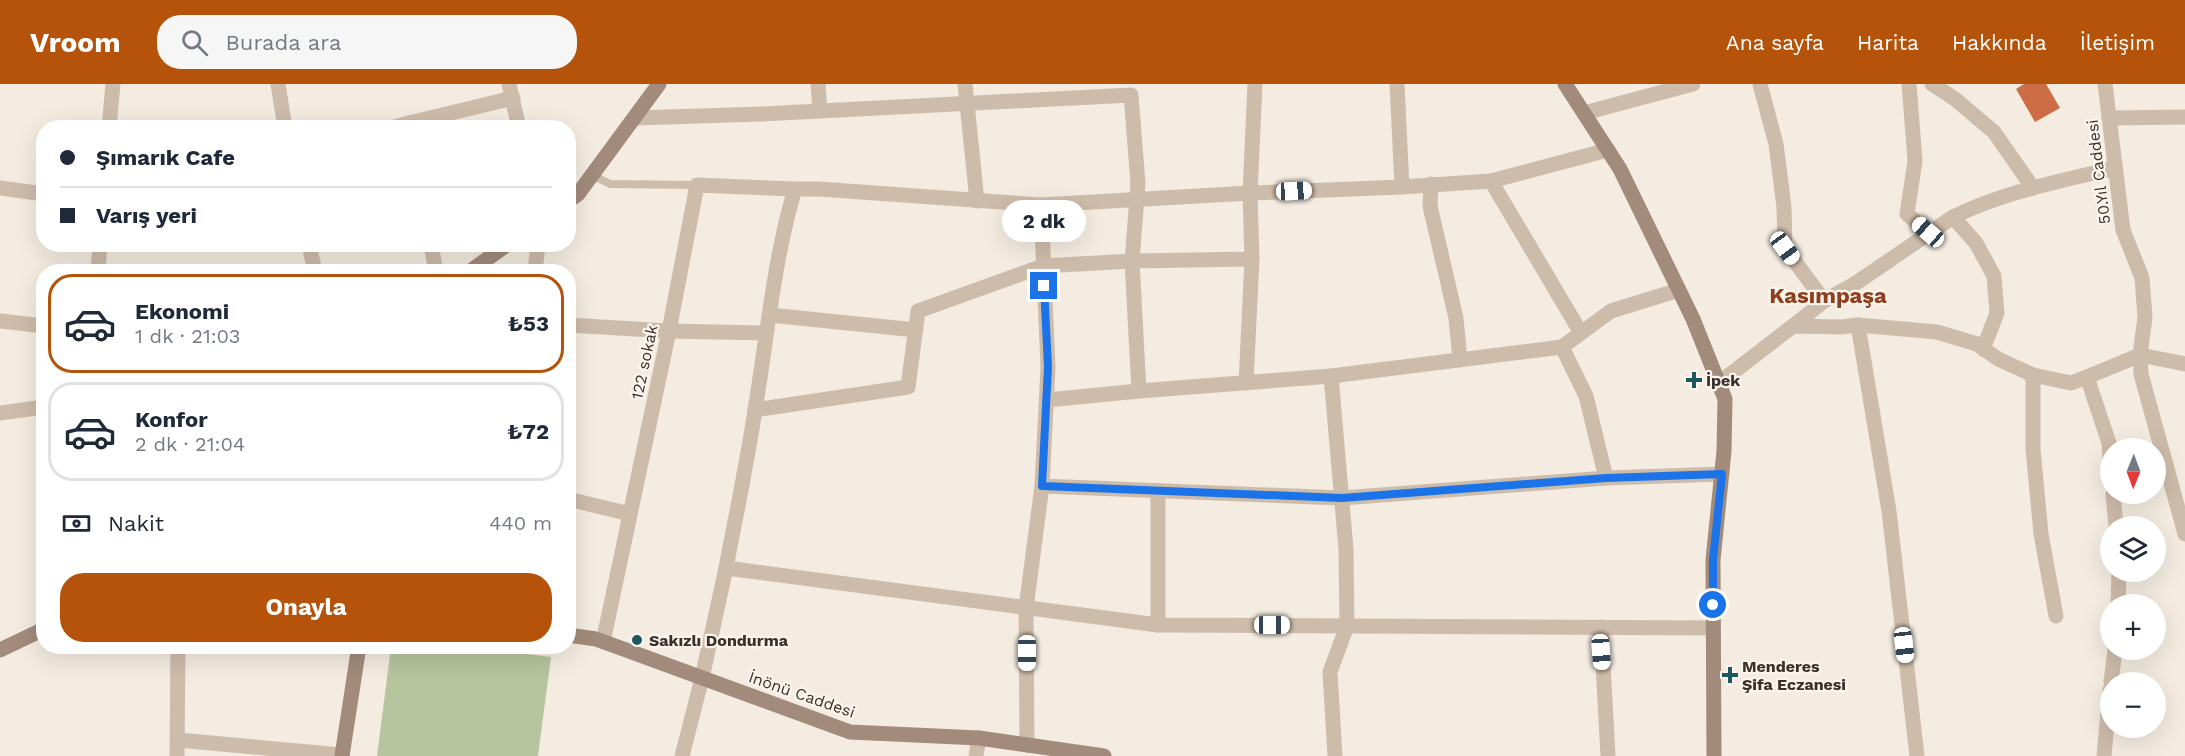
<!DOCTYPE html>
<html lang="tr">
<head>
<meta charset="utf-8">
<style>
	:root { --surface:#fff; --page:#f6f6f7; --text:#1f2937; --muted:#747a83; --line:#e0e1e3; --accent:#b45309 }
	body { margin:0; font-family:"Work Sans",sans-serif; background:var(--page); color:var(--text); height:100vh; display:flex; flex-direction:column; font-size:22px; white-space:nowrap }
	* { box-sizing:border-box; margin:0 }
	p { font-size:20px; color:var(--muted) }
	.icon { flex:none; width:33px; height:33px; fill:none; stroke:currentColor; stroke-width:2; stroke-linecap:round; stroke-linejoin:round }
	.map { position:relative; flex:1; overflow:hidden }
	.details { position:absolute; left:36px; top:180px; width:540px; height:390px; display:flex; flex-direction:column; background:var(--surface); border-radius:24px; box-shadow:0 6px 24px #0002 }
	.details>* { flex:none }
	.guide { position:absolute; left:36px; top:36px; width:540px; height:132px; border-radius:24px; box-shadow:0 6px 24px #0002; display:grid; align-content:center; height:132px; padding:0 24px; background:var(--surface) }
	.needle { width:39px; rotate:181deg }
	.fabs { position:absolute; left:2100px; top:354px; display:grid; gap:12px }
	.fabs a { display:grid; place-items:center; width:66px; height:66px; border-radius:50%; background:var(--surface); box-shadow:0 6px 24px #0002; font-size:30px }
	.end { position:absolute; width:27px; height:27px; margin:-14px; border:8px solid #1a73e8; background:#fff; box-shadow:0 0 0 3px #fff }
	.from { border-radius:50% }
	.bubble { position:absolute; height:42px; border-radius:21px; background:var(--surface); box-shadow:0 6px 24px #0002; font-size:20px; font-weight:700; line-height:42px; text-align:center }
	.car { position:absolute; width:18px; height:36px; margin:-18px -9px; border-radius:8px; box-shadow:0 0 4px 2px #0007; background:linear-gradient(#fff 24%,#345 0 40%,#fff 0 76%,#345 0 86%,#fff 0) }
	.guide b { display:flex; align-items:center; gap:21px; height:57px; font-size:22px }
	.guide b+b { border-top:2px solid var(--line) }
	.guide i { width:15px; height:15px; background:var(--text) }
	ul { padding:10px 0 0; list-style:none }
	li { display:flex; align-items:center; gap:18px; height:99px; margin:0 12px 9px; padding:0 12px; border:3px solid var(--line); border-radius:24px }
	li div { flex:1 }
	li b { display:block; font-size:22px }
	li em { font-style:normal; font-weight:700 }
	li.selected { border-color:var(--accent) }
	li>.icon { width:54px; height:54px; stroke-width:1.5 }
	.pay { display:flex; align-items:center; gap:15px; height:66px; padding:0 24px; font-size:22px }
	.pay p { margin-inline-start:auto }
	.button { display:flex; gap:12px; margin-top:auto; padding:12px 24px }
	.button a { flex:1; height:69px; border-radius:24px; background:var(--accent); color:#fff; font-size:24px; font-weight:700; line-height:69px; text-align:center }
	header { display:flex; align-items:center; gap:36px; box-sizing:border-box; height:84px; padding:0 30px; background:var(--accent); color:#fff }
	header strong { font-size:28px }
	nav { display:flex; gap:33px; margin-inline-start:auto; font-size:21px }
	.search { width:420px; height:54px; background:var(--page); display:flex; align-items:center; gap:15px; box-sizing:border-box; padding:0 21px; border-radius:24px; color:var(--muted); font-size:22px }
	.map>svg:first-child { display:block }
	.green { fill:#b6c59e }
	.building { fill:#cc6d46 }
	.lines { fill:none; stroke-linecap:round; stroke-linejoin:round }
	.lane { stroke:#cebcaa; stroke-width:8 }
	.street { stroke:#cebcaa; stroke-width:15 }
	.secondary { stroke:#a28b7b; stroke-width:15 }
	.route { stroke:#1a73e8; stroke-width:8 }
	.poi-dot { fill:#1d5860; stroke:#fbf5ed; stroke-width:2 }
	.labels { text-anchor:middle; stroke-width:4.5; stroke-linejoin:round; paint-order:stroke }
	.street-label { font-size:16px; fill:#3b302a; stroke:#fbf5ed }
	.poi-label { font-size:16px; font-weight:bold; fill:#3b302a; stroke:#fbf5ed; text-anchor:start }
	.district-label { font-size:22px; font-weight:bold; fill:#8f3f1e; stroke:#fbf5ed }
</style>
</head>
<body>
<header>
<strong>Vroom</strong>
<div class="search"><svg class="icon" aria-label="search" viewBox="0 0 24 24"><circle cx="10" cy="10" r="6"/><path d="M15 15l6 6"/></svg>Burada ara</div>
<nav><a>Ana sayfa</a><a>Harita</a><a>Hakkında</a><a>İletişim</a></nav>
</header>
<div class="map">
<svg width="2185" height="672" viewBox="0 0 2185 672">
	<rect width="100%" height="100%" fill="#f4ece0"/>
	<path class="green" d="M391,563H471L551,573L538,672H377Z"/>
	<path class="building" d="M2024,0H2046L2060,24L2035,38L2016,5Z"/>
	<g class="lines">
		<path class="lane" d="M592,91L610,100L697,101"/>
		<g class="street">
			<path d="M278,0L285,44"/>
			<path d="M509,0L519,44"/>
			<path d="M818,0L820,27"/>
			<path d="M965,0L977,117"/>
			<path d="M1397,0L1402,103L1491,97L1608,66"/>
			<path d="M1760,0L1776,60L1784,123L1785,164L1824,217"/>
			<path d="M1909,0L1915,77L1907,130L1928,148"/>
			<path d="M1932,0L1955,15L1994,48L2033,104"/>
			<path d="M2105,0L2123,146L2142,194L2145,233L2140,271L2141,290L2185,450"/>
			<path d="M1584,29L1693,0"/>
			<path d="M635,34L761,30L1131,11L1138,100L1132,177L1043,182L918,227L908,303L755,326"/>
			<path d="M2109,34L2185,33"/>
			<path d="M409,39L513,14"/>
			<path d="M109,44L113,0"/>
			<path d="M391,44L409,39L410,44"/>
			<path d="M1491,97L1581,249"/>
			<path d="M1431,100L1430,122L1456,234L1460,276"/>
			<path d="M0,104L44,110"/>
			<path d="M1041,121L1250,109L1255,0"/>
			<path d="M1953,133C2003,108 2061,97 2115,84"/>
			<path d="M309,160L315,188"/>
			<path d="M431,160L436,188"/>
			<path d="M98,188L100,160"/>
			<path d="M535,188L538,160"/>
			<path d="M770,231L916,246"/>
			<path d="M0,237L44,242"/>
			<path d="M568,241L669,247L766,249"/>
			<path d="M1858,241L1889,427L1917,672"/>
			<path d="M1793,242L1824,217L1856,199L1953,133L1976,159L1994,192L1997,229L1983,265"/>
			<path d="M2033,291V365L2041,450L2056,532"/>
			<path d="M1331,292L1562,263L1611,227L1679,206"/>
			<path d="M1246,299L1252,175"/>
			<path d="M1719,299L1793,242L1841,243L1858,241L1937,248L1977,260L1998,275L2033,291L2071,299L2087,293"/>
			<path d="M1139,307L1331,292L1346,465L1347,542L1330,588L1335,672"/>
			<path d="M1047,316L1139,307L1132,177L1252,175L1250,109L1402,103"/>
			<path d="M0,329L44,323"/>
			<path d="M2110,378L2109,359L2087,293L2140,271L2185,280"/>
			<path d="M1606,394L1722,390"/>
			<path d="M1042,402L1342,414L1606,394L1586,312L1562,263"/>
			<path d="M1158,407V541"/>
			<path d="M2113,410L2116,442"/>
			<path d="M568,415L630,430"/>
			<path d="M726,484C736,431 747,379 755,326C767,254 774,174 795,105H819L1041,121L1048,283L1042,402L1026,524L1027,661"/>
			<path d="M2118,520L2119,488"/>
			<path d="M1601,543L1608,672"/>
			<path d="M603,558L669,247L697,101L795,105"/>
			<path d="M2111,598L2115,566"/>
			<path d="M178,656L342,671"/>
			<path d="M177,672L178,562"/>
			<path d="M682,672L702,594L726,484L1158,541L1713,544"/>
			<path d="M976,672L979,654"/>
			<path d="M2104,672L2110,606"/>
		</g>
		<g class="secondary">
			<path d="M1565,0L1620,85L1693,235L1725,315L1724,367L1713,476L1714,672"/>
			<path d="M568,117L578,110L659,0"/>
			<path d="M469,188L508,160"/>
			<path d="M568,551L596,555L850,648L979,654L1104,672"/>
			<path d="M0,566L44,545"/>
			<path d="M342,672L359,562"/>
		</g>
	</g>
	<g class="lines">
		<path class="route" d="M1044,202L1048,283L1042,402L1342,414L1606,394L1722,390L1713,476V521"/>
	</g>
	<g class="poi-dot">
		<path d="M1691 287h6v6h6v6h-6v6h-6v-6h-6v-6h6z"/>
		<circle cx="637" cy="556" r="6"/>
		<path d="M1727 582h6v6h6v6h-6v6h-6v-6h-6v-6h6z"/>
	</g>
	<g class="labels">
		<g class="street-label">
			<text transform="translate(2098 88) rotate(-97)" y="6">50.Yıl Caddesi</text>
			<text transform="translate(644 278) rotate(-78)" y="6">122 sokak</text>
			<text transform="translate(802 610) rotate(19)" y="6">İnönü Caddesi</text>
		</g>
		<g class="poi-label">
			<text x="1706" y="302">İpek</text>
			<text x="649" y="562">Sakızlı Dondurma</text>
			<text x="1742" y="588">Menderes<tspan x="1742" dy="18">Şifa Eczanesi</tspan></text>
		</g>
		<g class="district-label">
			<text x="1828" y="219">Kasımpaşa</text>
		</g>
	</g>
</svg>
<div class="fabs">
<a><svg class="needle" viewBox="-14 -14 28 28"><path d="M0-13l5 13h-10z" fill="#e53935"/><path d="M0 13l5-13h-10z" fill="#747a83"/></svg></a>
<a><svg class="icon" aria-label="layers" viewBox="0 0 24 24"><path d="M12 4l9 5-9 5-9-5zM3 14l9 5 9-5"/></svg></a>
<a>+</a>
<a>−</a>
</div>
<i class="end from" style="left:1713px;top:521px"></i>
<i class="end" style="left:1044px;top:202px"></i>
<div class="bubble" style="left:1002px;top:116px;width:84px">2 dk</div>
<i class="car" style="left:1294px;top:107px;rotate:87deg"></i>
<i class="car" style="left:1928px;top:148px;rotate:311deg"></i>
<i class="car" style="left:1785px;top:164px;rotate:144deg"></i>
<i class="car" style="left:1272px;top:541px;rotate:90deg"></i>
<i class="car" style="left:1904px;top:561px;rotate:173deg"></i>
<i class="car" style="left:1601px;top:568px;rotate:176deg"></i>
<i class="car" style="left:1027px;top:569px;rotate:180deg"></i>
<div class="guide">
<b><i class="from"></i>Şımarık Cafe</b>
<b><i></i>Varış yeri</b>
</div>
<section class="details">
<ul>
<li class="selected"><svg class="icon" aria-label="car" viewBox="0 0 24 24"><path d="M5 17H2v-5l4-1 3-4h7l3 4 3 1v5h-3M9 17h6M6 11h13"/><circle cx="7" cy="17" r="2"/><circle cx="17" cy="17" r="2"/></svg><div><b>Ekonomi</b><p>1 dk · 21:03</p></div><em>₺53</em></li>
<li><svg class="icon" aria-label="car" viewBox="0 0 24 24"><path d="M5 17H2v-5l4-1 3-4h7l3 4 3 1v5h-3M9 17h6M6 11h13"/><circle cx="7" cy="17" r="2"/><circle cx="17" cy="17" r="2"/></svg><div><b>Konfor</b><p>2 dk · 21:04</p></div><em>₺72</em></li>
</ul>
<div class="pay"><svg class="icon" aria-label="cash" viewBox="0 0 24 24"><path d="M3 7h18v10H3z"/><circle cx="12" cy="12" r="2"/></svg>Nakit<p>440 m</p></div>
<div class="button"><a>Onayla</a></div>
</section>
</div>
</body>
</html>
